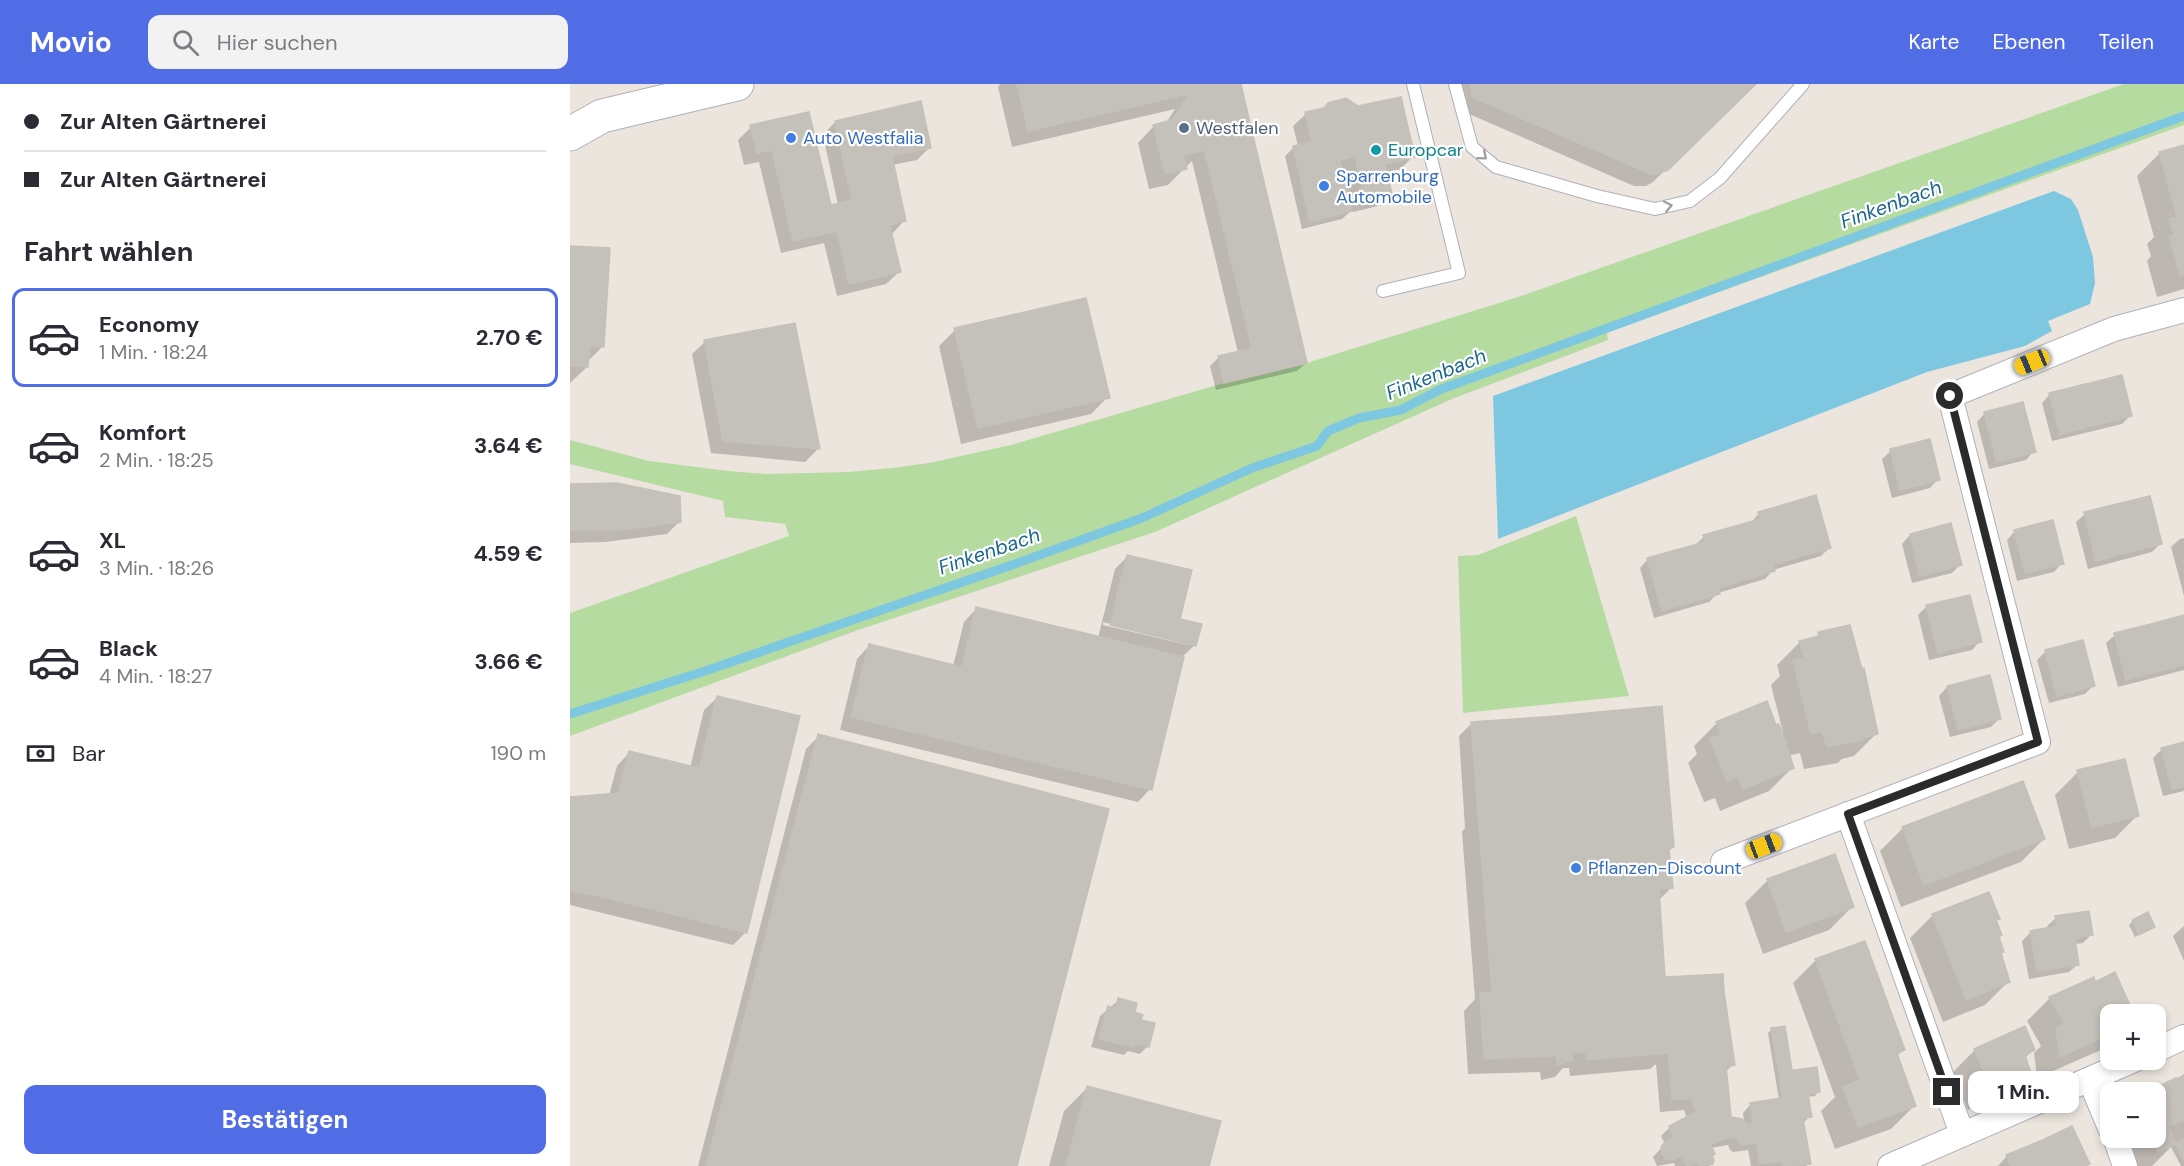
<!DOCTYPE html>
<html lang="de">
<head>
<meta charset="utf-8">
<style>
	:root { --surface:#fff; --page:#f2f2f3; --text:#2b2b33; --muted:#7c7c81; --line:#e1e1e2; --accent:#516de6 }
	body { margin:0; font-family:"DM Sans",sans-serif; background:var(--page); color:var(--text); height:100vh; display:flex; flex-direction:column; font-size:22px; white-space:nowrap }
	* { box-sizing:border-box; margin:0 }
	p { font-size:20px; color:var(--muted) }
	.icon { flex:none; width:33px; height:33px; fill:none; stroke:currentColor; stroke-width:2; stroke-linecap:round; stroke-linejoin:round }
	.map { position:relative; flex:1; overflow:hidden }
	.panel { display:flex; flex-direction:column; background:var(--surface); width:570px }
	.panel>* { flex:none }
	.banner { display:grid; align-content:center; height:132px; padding:0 24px; background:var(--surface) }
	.tools { position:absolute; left:1530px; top:920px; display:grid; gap:12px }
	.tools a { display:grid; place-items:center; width:66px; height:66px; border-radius:12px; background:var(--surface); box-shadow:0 3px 9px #0003; font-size:30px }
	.end { position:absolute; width:27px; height:27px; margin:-14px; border:8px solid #2b2b2b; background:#fff; box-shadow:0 0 0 3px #fff }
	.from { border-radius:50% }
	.bubble { position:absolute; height:42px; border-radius:12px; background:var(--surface); box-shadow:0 3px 9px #0003; font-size:20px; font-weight:700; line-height:42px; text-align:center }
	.car { position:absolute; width:18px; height:36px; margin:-18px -9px; border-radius:8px; box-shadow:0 0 4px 2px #0007; background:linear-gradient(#f5c518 24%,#345 0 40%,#f5c518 0 76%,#345 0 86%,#f5c518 0) }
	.banner b { display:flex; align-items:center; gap:21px; height:57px; font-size:22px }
	.banner b+b { border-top:2px solid var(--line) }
	.banner i { width:15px; height:15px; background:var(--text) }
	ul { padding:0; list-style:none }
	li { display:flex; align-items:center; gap:18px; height:99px; margin:0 12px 9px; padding:0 12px; border:3px solid transparent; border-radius:12px }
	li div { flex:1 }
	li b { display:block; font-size:22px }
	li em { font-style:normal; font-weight:700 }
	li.active { border-color:var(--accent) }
	li>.icon { width:54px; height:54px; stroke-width:1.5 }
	h2 { padding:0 24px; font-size:27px; line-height:72px }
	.pay { display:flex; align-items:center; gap:15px; height:66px; padding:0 24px; font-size:22px }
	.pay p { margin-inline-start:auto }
	.button { display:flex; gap:12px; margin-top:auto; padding:12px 24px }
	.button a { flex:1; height:69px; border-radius:12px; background:var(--accent); color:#fff; font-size:24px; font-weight:700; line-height:69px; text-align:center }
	header { display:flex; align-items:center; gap:36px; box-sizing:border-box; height:84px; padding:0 30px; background:var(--accent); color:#fff }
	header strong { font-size:28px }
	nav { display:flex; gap:33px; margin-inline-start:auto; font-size:21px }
	.search { width:420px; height:54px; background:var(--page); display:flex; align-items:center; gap:15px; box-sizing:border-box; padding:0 21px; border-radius:12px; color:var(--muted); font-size:22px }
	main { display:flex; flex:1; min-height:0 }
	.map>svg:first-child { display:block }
	.green { fill:#b5dba1 }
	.water { fill:#7dc7e1 }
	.shadow { fill:#0003; fill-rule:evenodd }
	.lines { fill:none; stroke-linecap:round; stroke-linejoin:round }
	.stream { stroke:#7dc7e1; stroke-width:9 }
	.building { fill:#c4c0ba; stroke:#c6c1b8; stroke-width:1.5 }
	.lane-casing { stroke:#afb0b9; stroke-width:14 }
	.street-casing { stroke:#afb0b9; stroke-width:26 }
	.secondary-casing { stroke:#afb0b9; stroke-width:35 }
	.lane { stroke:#fff; stroke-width:12 }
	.street { stroke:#fff; stroke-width:24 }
	.secondary { stroke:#fff; stroke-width:33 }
	.oneway { stroke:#a0a0a0 }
	.route { stroke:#2b2b2b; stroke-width:8 }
	.service-dot { fill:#5c6f8a; stroke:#fff; stroke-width:2 }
	.shop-dot { fill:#3f7fe0; stroke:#fff; stroke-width:2 }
	.culture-dot { fill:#0f9aa8; stroke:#fff; stroke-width:2 }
	.labels { text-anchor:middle; stroke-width:4.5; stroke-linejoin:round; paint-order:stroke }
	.service-label { font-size:18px; fill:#4e5e75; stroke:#fff; text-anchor:start }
	.shop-label { font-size:18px; fill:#366cbe; stroke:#fff; text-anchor:start }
	.culture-label { font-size:18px; fill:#0d838f; stroke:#fff; text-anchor:start }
	.water-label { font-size:20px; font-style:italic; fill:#1c678d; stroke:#fff }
</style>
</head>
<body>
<header>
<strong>Movio</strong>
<div class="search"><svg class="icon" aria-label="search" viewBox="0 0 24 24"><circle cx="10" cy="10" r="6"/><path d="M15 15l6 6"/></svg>Hier suchen</div>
<nav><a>Karte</a><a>Ebenen</a><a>Teilen</a></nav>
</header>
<main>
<section class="panel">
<div class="banner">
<b><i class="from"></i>Zur Alten Gärtnerei</b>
<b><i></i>Zur Alten Gärtnerei</b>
</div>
<h2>Fahrt wählen</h2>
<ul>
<li class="active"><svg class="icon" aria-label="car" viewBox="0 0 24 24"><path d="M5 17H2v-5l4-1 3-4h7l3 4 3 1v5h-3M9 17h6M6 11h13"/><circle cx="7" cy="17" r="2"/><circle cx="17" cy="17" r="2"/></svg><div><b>Economy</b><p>1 Min. · 18:24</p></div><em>2.70 €</em></li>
<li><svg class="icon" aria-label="car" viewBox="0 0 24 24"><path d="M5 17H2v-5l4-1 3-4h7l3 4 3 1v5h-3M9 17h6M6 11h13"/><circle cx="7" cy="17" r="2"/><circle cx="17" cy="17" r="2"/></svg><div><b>Komfort</b><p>2 Min. · 18:25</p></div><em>3.64 €</em></li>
<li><svg class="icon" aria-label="car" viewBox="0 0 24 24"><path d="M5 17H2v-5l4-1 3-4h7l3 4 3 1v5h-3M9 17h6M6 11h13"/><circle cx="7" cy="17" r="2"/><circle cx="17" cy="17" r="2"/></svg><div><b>XL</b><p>3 Min. · 18:26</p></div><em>4.59 €</em></li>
<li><svg class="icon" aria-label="car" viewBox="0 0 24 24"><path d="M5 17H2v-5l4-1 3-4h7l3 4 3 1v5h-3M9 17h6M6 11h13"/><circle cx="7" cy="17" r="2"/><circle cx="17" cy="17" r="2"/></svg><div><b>Black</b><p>4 Min. · 18:27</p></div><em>3.66 €</em></li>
</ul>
<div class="pay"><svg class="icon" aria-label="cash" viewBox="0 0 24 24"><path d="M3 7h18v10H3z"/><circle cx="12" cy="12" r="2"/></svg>Bar<p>190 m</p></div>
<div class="button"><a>Bestätigen</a></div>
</section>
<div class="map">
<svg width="1614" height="1082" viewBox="0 0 1614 1082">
	<rect width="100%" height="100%" fill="#ebe5de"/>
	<g class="green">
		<path d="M1554,0H1614V41L1037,248L1038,256L882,315L585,448L288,546L0,652V529L219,452L215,440L155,433L153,417L0,380V356L79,377L158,387L196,390L279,388L322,384L359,379L441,361L654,299L737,279L948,213Z"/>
		<path d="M1006,432L1059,612L893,629L888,472L908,471Z"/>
	</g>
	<path class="water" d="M1484,107L1501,115L1508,126L1523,173L1525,199L1520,220L1478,237L1482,247L1455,262L1357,288L928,455L923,312Z"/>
	<g class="shadow">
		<path d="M430,0H670L736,279L727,287L646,306L640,282L648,274L668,269L622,77L598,101L579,105L568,59L584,42L596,39L605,25L442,63L428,3Z"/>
		<path d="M891,0H1184L1083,98L1076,102H1064L890,26Z"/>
		<path d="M736,30L843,72L831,85L816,88L820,109L808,122L783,128L782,126L772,135L732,145L715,72L724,63L728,62L723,42Z"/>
		<path d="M265,38L360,63L347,76L322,81L334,137L322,150L329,188L316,200L267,212L254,159L211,169L189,78L174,81L168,56L181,43L260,123L268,121L253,51Z"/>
		<path d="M1614,63V205L1587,213L1577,177L1581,172L1577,160L1584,153L1567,92L1590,69Z"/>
		<path d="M0,163L32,263L17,278V283L0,299Z"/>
		<path d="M224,240L248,365L235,378L141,369L122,270L135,258Z"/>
		<path d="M385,246L538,313L521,330L391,360L369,262Z"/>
		<path d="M1480,310L1561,331L1552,340L1482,357L1472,319Z"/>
		<path d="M1415,329L1464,367L1456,376L1419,385L1407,338Z"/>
		<path d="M1321,367L1368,395L1360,404L1322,414L1312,375Z"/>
		<path d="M0,401L110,437L97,450L35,458L0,459Z"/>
		<path d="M1189,429L1260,463L1251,472L1203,486L1195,495L1148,509L1139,518L1084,534L1070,484L1078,475L1125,461L1134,453L1181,439Z"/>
		<path d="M1515,430L1590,460L1582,468L1518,485L1506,438Z"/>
		<path d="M1445,447L1492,479L1484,488L1447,497L1437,456Z"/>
		<path d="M1340,451L1390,481L1382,489L1342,499L1332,460Z"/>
		<path d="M1614,454V512L1601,463L1610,455Z"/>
		<path d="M558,472L608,536L625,561L612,573L580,705L568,718L270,646L287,575L299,562L383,582L394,538L406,525L528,554L545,485ZM533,538L618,558V561L533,541Z"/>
		<path d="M1399,512L1410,557L1402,566L1359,576L1348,531L1356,523Z"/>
		<path d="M1614,539V586L1548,603L1536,559L1545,551Z"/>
		<path d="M1249,550L1307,649L1284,672L1272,675L1268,679L1234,685L1230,669L1218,672L1222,684L1199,707L1150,727L1145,714L1134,718L1118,679L1127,670L1124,662L1147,639L1206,643L1213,648L1201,601L1210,592L1207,581L1230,558L1244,555Z"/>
		<path d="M1476,567L1523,602L1515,610L1479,619L1467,576Z"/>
		<path d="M1377,603L1429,635L1421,643L1380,653L1369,612Z"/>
		<path d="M147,614L176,848L163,861L0,821V715L39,712L47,682L59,669L120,684L134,626Z"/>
		<path d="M902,639L1103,763L1098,768L1101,804L1088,817L1094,895L1163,980L1155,989L1160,1035L1174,1037L1173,1029L1181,1020L1209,1016L1198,949L1202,945L1214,943L1221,988L1248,1008L1245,1012L1237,1013L1240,1032L1233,1039L1239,1079L1236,1082H1181L1178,1066L1163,1068L1160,1066L1158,1061L1141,1064L1142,1079L1139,1082H1105L1104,1079L1087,1082L1083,1073L1095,1060L1091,1052L1100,1043L1117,1034L1114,1026L1090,1028L1086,980L1080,985L1000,992L999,984H993L985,993L971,996L970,988L898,990L894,927L905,915L892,748L895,744L889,652Z"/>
		<path d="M249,652L445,1082H128L236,665Z"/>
		<path d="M1614,660V707L1593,712L1583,674L1592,665Z"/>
		<path d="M1508,688L1568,731L1545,754L1499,765L1485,711Z"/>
		<path d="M1333,744L1474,755L1451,778L1331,823L1310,767Z"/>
		<path d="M1198,796L1282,823L1259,846L1193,870L1175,819Z"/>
		<path d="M1363,831L1428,835L1425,837L1427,854L1433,868L1430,870L1438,898L1415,921L1373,938L1340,854Z"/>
		<path d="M1486,834L1521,851L1513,859L1505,860L1508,880L1499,888L1459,895L1452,857L1461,848L1478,845L1477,842Z"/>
		<path d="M1563,837L1583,842L1565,853L1559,841Z"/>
		<path d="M1614,842V877L1603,852Z"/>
		<path d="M1246,876L1333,966L1327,972L1344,1022L1321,1045L1265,1065L1251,1027L1265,1013L1223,899Z"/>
		<path d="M1524,900L1562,930H1540V962L1467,994L1464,969L1471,962L1457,937L1480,914Z"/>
		<path d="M549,916L570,937L578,962L570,970L558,967L554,971L521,963L530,932Z"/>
		<path d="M1405,966H1463L1455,974L1458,985L1435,1008L1398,1026L1382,989Z"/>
		<path d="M1614,993V1082H1611L1601,1063L1582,1082H1561L1546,1053H1586V1008H1579Z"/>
		<path d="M517,1004L638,1082H479L494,1027Z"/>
		<path d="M1437,1072L1518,1080L1515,1082H1428Z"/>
	</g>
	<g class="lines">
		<path class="stream" d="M0,630L135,587L439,482L572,434L682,384L747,362L758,347L789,334L831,326L869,306L1614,32"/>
	</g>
	<g class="building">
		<path d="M447,0H671L679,35L630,47L635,66L613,71L617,85L595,90L583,41L605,35L604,33L619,10L458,47Z"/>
		<path d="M901,0H1186L1098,86L1083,91L902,13Z"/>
		<path d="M831,13L845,73L815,80L822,110L795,116L785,72L770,76L764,53L742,57L735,28L754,24L758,19L776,14L788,22Z"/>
		<path d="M351,17L361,64L322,72L336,137L320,141L312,109L282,116L265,37Z"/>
		<path d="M239,28L267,147L223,157L202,66L187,69L180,41Z"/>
		<path d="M679,35L731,253L682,264L630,47Z"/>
		<path d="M764,53L782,127L740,138L723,62Z"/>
		<path d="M1614,61V131L1607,133L1589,68Z"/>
		<path d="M312,109L331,188L279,200L261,121Z"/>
		<path d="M1614,131V190L1610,191L1599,152L1604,151L1599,135Z"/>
		<path d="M0,162L40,164L34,263L20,262L18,283L0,282Z"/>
		<path d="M516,214L540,314L408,344L384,244Z"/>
		<path d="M225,239L250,365L153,357L134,256Z"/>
		<path d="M731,253L737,279L654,299L648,272Z"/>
		<path d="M1552,291L1562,332L1526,341L1516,300Z"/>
		<path d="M1516,300L1526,341L1490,350L1479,309Z"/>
		<path d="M1453,318L1466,368L1427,378L1414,328Z"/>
		<path d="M1360,355L1370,396L1330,406L1320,365Z"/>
		<path d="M47,399L110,412L111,438L49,446H0V400Z"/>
		<path d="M1246,411L1261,464L1232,472L1216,420Z"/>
		<path d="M1580,412L1592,460L1559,468L1547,420Z"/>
		<path d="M1216,420L1232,472L1204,480L1188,428Z"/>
		<path d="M1547,420L1559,468L1526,477L1514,428Z"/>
		<path d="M1190,435L1205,487L1177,495L1162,443Z"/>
		<path d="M1483,436L1494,480L1455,489L1444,446Z"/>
		<path d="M1381,439L1392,481L1350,492L1340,450Z"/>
		<path d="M1162,443L1177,495L1148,504L1133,451Z"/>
		<path d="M1135,458L1150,510L1121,518L1106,466Z"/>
		<path d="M1106,466L1121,518L1092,527L1077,474Z"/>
		<path d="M557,471L622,486L610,535L632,540L626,562L540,541Z"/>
		<path d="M1400,511L1412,558L1368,569L1356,521Z"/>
		<path d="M406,523L614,573L582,706L281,633L299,560L392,583Z"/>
		<path d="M1614,531V581L1589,587L1577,541Z"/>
		<path d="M1280,541L1292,585L1294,584L1308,650L1292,654L1293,656L1257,663L1252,647L1241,650L1223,577L1234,574L1229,557L1249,552L1248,548Z"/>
		<path d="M1577,541L1589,587L1556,596L1544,549Z"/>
		<path d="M1513,556L1525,602L1487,612L1475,566Z"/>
		<path d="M1420,591L1431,635L1388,646L1377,602Z"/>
		<path d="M147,612L230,632L177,849L94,828Z"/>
		<path d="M1197,617L1206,641L1209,640L1210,642L1224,684L1173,705L1168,692L1157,697L1140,654L1151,651L1146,638Z"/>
		<path d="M1092,622L1104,763L1099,765L1103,804L1089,805L1095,893L1153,890L1154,908L1094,913L1098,969L1016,976V968H1002L1003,976L987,981V972L914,975L910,909L922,908L908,730L995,723L987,632Z"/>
		<path d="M987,632L995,723L908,730L901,638Z"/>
		<path d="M248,650L365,680L261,1082H136Z"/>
		<path d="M1614,658V702L1602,705L1591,664Z"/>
		<path d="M59,667L129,684L94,828L24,811Z"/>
		<path d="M1555,675L1569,732L1522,743L1507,686Z"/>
		<path d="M365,680L455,703L357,1082H261Z"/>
		<path d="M1453,697L1475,755L1354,801L1332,743Z"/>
		<path d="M455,703L539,725L447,1082H357Z"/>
		<path d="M49,709L24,811L0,806V713Z"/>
		<path d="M1265,770L1284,823L1216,848L1197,795Z"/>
		<path d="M1419,808L1430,835L1426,836L1432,851L1429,853L1434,868L1431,869L1440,898L1396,916L1362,830Z"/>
		<path d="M1519,827L1523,851L1505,854L1509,881L1467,887L1460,847L1487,842L1485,832Z"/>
		<path d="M1578,828L1585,843L1569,851L1562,836Z"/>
		<path d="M1295,857L1335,966L1327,969L1346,1022L1288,1043L1273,1003L1290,996L1245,875Z"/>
		<path d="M1545,888L1564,930H1540V950L1490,973L1486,945L1494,939L1479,913L1524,893L1525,898Z"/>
		<path d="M1154,908L1165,981L1156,983L1159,1011L1102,1016L1094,913Z"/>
		<path d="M548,914L567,919L565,928L573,931L571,936L585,939L579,963L565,959L564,963L529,955L538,922L546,924Z"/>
		<path d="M1215,942L1222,986L1209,988L1201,944Z"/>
		<path d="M1455,942L1465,966L1455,971L1460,986L1421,1004L1404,965Z"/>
		<path d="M1247,983L1250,1008L1212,1013L1209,988Z"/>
		<path d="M1614,991V1036L1610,1038L1594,1001L1595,999L1606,994V996Z"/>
		<path d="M1592,1000L1594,1001L1610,1038L1599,1042L1606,1060L1588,1068L1581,1053H1586V1008H1579Z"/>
		<path d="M517,1002L651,1037L639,1082H527L498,1074Z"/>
		<path d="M1238,1010L1242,1033L1233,1034L1241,1080L1213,1082L1212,1077L1190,1080L1180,1019Z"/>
		<path d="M1159,1011L1161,1033L1172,1035L1177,1041L1184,1039L1186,1059L1173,1061L1168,1058L1166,1053L1154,1055L1141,1060L1121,1014Z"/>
		<path d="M1126,1028L1145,1070L1142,1072L1144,1076L1143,1080L1129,1082L1127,1079L1117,1082L1112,1072L1101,1076L1096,1075L1092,1070L1091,1063L1095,1058L1103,1053L1099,1042Z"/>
		<path d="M1502,1042L1520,1080L1515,1082H1481L1470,1057Z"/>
		<path d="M1614,1055V1077L1605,1060Z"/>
		<path d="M1470,1057L1481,1082H1441L1436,1071Z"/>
		<path d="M498,1074L527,1082H496Z"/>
	</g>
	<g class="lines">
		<defs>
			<g id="lane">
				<path d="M885,0L902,63L926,83L1027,112L1085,125L1120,117L1150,94L1233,0"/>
				<path d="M813,207L889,189L843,0"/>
			</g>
			<g id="street">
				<path d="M1278,730L1392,1050"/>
				<path d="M1153,778L1468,658L1380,312L1544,245L1614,226"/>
				<path d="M1586,966L1614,953"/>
				<path d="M1520,996L1540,1044"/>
				<path d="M1545,1053L1555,1082"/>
				<path d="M1320,1082L1566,975"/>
			</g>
			<path id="secondary" d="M0,50L32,32L167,0"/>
		</defs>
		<use href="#lane" class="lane-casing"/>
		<use href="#street" class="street-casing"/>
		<use href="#secondary" class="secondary-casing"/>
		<use href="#lane" class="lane"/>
		<use href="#street" class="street"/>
		<use href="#secondary" class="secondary"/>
	</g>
	<defs><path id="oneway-chevron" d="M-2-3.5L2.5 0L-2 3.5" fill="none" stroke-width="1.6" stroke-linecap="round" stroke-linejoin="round" transform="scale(1.5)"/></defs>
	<g class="oneway">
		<use href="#oneway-chevron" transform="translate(913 72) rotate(40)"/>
		<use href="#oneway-chevron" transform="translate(1098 122) rotate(-12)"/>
	</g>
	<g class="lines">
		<path class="route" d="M1377,1008L1278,730L1468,658L1380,312"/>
	</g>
	<circle class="service-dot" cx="614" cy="44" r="6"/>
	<g class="shop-dot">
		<circle cx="221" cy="54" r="6"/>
		<circle cx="754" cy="102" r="6"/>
		<circle cx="1006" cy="784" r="6"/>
	</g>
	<circle class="culture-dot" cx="806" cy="66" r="6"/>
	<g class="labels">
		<g class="service-label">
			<text x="626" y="50">Westfalen</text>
		</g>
		<g class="shop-label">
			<text x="233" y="60">Auto Westfalia</text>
			<text x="766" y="98">Sparrenburg<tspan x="766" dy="21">Automobile</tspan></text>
			<text x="1018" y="790">Pflanzen-Discount</text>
		</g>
		<g class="culture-label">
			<text x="818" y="72">Europcar</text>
		</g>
		<g class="water-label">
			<text transform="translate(1321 120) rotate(-20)" y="7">Finkenbach</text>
			<text transform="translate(866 290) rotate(-22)" y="7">Finkenbach</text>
			<text transform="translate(419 467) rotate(-19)" y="7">Finkenbach</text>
		</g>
	</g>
</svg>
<div class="tools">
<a>+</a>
<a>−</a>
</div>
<i class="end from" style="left:1380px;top:312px"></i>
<i class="end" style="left:1377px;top:1008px"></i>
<div class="bubble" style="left:1398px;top:987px;width:111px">1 Min.</div>
<i class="car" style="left:1462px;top:278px;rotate:248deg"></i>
<i class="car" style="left:1194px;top:762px;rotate:69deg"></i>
</div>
</main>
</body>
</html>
